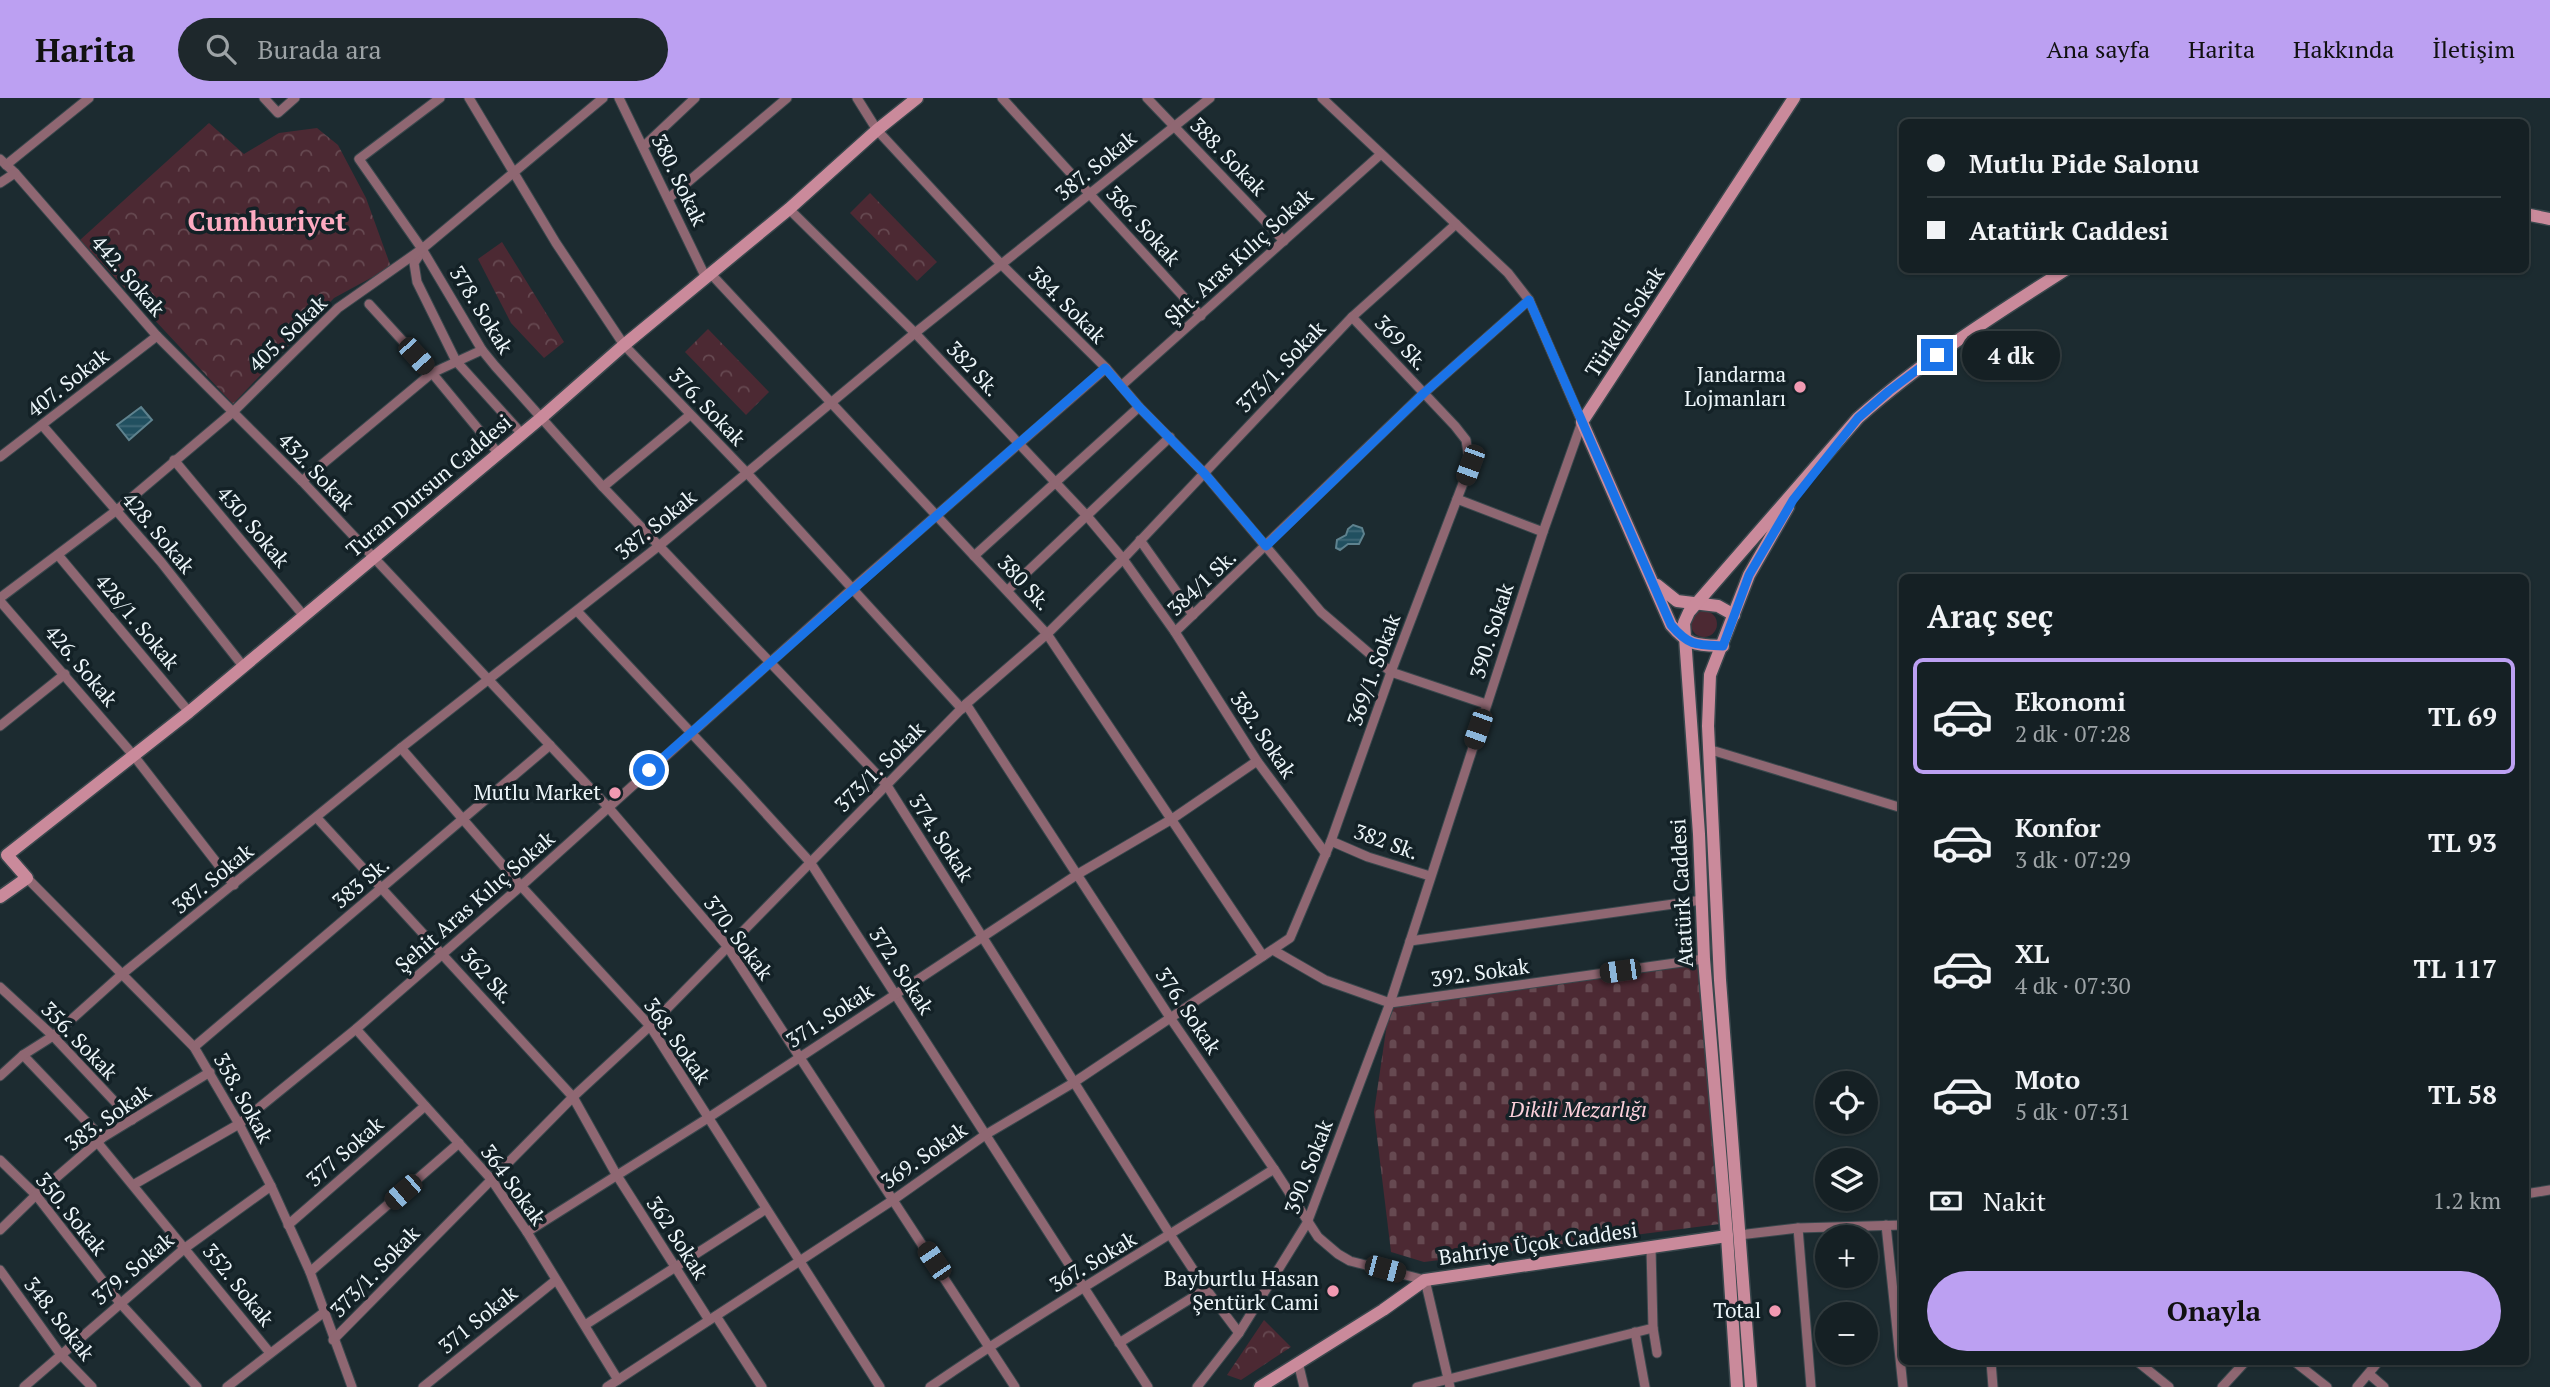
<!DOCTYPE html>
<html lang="tr">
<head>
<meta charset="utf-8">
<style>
	:root { --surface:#152024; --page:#1e282c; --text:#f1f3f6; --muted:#9da3a6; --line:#343e41; --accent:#bca0f2 }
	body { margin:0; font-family:"PT Serif",serif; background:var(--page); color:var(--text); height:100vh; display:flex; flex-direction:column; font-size:26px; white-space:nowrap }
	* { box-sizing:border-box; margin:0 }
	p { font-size:23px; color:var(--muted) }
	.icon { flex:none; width:38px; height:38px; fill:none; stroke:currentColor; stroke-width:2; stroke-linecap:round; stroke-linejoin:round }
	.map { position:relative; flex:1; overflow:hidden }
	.drawer { position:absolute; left:1899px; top:476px; width:630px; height:791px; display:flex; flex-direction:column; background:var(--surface); border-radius:10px; box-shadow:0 2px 5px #0004,0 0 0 2px var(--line) }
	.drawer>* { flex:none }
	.banner { position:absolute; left:1899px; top:21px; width:630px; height:154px; border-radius:10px; box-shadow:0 2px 5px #0004,0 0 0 2px var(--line); display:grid; align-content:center; height:154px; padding:0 28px; background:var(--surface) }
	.fabs { position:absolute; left:1815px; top:973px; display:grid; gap:14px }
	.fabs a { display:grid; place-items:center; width:63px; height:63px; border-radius:50%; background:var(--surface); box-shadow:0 2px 5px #0004,0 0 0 2px var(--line); font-size:35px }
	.end { position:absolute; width:32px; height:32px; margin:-16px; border:9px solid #1a73e8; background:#fff; box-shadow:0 0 0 4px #fff }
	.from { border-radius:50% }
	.bubble { position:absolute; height:49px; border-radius:24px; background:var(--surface); box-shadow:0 2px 5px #0004,0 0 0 2px var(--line); font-size:23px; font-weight:800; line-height:49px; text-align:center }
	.car { position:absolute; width:21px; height:42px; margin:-21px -10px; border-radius:9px; box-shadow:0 0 5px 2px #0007; background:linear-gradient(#222 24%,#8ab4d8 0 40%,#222 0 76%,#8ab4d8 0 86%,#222 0) }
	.banner b { display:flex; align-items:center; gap:24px; height:66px; font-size:26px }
	.banner b+b { border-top:2px solid var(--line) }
	.banner i { width:18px; height:18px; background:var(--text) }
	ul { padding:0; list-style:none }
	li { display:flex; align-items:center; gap:21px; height:116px; margin:0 14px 10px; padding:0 14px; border:4px solid transparent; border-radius:10px }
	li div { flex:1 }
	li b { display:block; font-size:26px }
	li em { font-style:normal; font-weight:800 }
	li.current { border-color:var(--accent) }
	li>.icon { width:63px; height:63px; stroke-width:1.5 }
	h2 { padding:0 28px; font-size:32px; line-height:84px }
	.pay { display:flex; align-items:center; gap:18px; height:77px; padding:0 28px; font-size:26px }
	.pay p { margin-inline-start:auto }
	.action { display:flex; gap:14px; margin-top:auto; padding:14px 28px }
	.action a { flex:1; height:80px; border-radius:42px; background:var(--accent); color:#111; font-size:28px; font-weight:800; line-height:80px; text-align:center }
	header { display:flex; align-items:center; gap:42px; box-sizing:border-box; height:98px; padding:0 35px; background:var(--accent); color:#111 }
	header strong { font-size:33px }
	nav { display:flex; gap:38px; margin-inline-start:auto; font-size:24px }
	.search { width:490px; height:63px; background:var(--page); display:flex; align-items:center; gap:18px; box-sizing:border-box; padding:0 24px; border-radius:38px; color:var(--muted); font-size:26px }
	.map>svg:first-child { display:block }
	.grass { fill:#4c2933 }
	.cemetery { fill:url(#cemetery-stones) }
	.park { fill:url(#park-crowns) }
	.water { fill:url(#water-rules); stroke:#5e828e; stroke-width:2 }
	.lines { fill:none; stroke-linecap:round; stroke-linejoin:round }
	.street-casing { stroke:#39474c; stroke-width:11 }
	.secondary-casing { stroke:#39474c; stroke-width:15 }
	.street { stroke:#8f6772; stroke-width:9 }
	.secondary { stroke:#ca8a9b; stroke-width:12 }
	.route { stroke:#1a73e8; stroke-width:9 }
	.poi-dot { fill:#f19ab2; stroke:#132126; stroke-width:2.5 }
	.labels { text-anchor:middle; stroke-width:7; stroke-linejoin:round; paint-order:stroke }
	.street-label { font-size:21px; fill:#edf6fa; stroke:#132126 }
	.poi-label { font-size:21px; fill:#edf6fa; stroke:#132126; text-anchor:end }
	.park-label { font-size:21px; font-style:italic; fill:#fdd0db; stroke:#132126 }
	.district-label { font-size:28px; font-weight:bold; fill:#fdabc1; stroke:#132126 }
</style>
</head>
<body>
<header>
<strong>Harita</strong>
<div class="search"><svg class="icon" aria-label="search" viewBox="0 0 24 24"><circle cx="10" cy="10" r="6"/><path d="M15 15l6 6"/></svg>Burada ara</div>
<nav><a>Ana sayfa</a><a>Harita</a><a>Hakkında</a><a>İletişim</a></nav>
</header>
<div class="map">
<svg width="2550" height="1289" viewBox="0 0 2550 1289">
	<defs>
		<pattern id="cemetery-stones" width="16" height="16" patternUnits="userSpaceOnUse" patternTransform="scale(1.75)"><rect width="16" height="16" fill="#4c2933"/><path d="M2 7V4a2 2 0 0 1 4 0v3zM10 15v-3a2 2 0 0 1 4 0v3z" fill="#664951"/></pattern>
		<pattern id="park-crowns" width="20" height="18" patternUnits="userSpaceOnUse" patternTransform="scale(1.75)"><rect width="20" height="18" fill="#4c2933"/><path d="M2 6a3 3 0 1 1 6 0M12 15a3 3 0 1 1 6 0" fill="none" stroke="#664951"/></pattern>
		<pattern id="water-rules" width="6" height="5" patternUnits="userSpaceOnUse" patternTransform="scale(1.75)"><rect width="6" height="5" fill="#215060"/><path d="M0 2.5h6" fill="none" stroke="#426a78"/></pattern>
	</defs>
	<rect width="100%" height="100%" fill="#1c2b30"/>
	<circle class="grass" cx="1704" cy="526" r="13"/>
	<path class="cemetery" d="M1697,862L1720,1126L1424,1164L1391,1154L1374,1014L1390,905Z"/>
	<g class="park">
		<path d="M209,25L244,56L279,35L317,30L338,47L366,100L391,169L334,200L233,306L80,142Z"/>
		<path d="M870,95L937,164L917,183L850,115Z"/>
		<path d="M502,144L564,244L544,260L511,225L478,161Z"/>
		<path d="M708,231L769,294L746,317L685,254Z"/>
		<path d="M1264,1222L1291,1249L1241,1282L1227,1277Z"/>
	</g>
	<g class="water">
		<path d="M141,309L152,322L129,342L117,327Z"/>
		<path d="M1353,427L1362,430L1364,436L1359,446H1348L1340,452L1336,450L1337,442L1346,437L1348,431Z"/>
	</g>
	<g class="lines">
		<defs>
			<g id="street">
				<path d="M264,0L278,15L295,0"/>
				<path d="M440,0L359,61L422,151L482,252L495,268L603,389L886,686L1171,1138L1206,1191L1239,1235"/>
				<path d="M469,0L556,145L624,247L747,375L962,611"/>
				<path d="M619,0L706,180"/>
				<path d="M857,0L877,32L1001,166L1106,270L1139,309L1204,375L1321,514L1391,574L1486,606"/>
				<path d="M1002,0L1201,218"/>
				<path d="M1147,0L1284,143"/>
				<path d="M644,48L695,0"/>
				<path d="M0,61L15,75L157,238L302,383L608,709L727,848L1015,1289"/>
				<path d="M6,67L89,0"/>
				<path d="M0,85L15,75"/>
				<path d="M669,100L787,0"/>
				<path d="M789,111L915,235L1087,418L1123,461L1175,534L1257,663L1326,756"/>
				<path d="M420,156L414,165L417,184L456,263L522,336"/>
				<path d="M711,176L1047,536L1263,858"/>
				<path d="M369,206L432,275L498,355"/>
				<path d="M1121,288L1381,56"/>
				<path d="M42,327L161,464L243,568"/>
				<path d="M0,359L157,238"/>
				<path d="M174,362L304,518"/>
				<path d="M302,383L432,275L482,252"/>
				<path d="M603,389L690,317"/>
				<path d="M1457,401L1543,434"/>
				<path d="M1140,442L1193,517"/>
				<path d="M58,457L189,614"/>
				<path d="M974,458L1139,309"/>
				<path d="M1008,492L1170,339"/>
				<path d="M0,500L117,412L233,314L338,210L422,151L603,0"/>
				<path d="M0,503L134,658L234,787"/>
				<path d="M577,513L740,687L810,764L1148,1289"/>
				<path d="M1175,534L1424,295L1529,202"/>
				<path d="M966,606L1171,921L1274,1071L1318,1139L1338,1156L1350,1163L1425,1182L1450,1289"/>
				<path d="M0,628L65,576"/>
				<path d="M401,650L521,788L650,928L880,1289"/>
				<path d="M1708,651L1902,710"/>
				<path d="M317,720L573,999L616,1076L709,1222"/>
				<path d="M1331,743L1368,759L1430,778"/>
				<path d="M27,780L194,949L239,1026L271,1088L310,1174L352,1289"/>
				<path d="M1410,843L1702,802"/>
				<path d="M1273,852L1325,882L1390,905L1704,861"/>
				<path d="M0,889L53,938L132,1022"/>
				<path d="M356,931L491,1081L527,1134L618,1282"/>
				<path d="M194,949L550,647"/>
				<path d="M23,957L102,1040"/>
				<path d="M0,978L23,957L53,938L121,877L401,650L660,447L915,235L1210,0"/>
				<path d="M98,1045L270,1255"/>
				<path d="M0,1062L36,1097L120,1205L197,1289"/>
				<path d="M133,1087L239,1026L356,931L521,788L853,490L1106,270"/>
				<path d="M2525,1096L2550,1092"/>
				<path d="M288,1127L425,1008"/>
				<path d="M1886,1127L1903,1289"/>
				<path d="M1798,1130L1811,1289"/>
				<path d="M0,1132L36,1097L102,1040L210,974"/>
				<path d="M527,1134L708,1020L1078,776L1172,721L1257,663"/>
				<path d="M1739,1137L1798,1130L1902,1127"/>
				<path d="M0,1172L61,1257L92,1289"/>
				<path d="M310,1174L459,1045"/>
				<path d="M716,1218L762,1289"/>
				<path d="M585,1227L766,1111"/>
				<path d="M1653,1230L1657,1255"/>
				<path d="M1635,1234L1645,1289"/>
				<path d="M333,1242L573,999L650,928L966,606L1047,536L1123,461L1352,219L1456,126"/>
				<path d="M1119,1245L1206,1191"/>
				<path d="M1298,1264L1304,1289"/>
				<path d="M1991,1264L1993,1289"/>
				<path d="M2138,1264L2169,1289"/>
				<path d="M2295,1264L2327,1289"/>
				<path d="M2369,1276L2384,1289"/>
				<path d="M24,1289L185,1150L271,1088"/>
				<path d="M227,1289L323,1215"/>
				<path d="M423,1289L556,1182"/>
				<path d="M607,1289L893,1102L985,1037L1073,985L1290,840L1331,743L1391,574L1470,367L1466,342L1455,328L1352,219"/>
				<path d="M930,1289C1042,1212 1160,1144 1274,1071"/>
				<path d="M1197,1289L1239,1235L1307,1125L1390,905L1543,434L1582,324L1529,202L1508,175L1322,0"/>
				<path d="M1417,1289L1653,1230L1651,1150"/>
				<path d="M2222,1289L2245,1264"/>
				<path d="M2357,1289L2378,1264"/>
			</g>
			<g id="secondary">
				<path d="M2525,116L2550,121"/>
				<path d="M1657,487L1677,503L1718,508L1734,517"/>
				<path d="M1723,548C1696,547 1689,548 1671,527L1582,324L1794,0"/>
				<path d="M0,799L27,780L7,757L189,614L304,518L541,320L624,247L789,111L877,32L917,0"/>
				<path d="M1260,1289L1383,1212L1425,1182L1727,1138"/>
				<path d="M1737,1289L1727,1138L1704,861L1699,736L1684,525L1689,514L1858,320C1922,263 1993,218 2065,172"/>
				<path d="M1751,1289L1720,882L1708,628L1710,577L1749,477L1788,409"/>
			</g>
		</defs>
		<use href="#street" class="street-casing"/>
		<use href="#secondary" class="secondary-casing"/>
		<use href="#street" class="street"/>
		<use href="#secondary" class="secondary"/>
	</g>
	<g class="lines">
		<path class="route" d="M649,672C800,538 952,403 1105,270L1139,309L1204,375L1266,448L1424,295L1529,202L1671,527C1689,548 1696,547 1723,548L1749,477L1793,402L1858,320L1889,293L1937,257"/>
	</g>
	<g class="poi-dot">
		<circle cx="1800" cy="289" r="7"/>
		<circle cx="615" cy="695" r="7"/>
		<circle cx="1333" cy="1193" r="7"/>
		<circle cx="1775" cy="1213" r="7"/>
	</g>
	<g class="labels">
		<g class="street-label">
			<text transform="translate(1228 59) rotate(46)" y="7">388. Sokak</text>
			<text transform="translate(1096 68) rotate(-39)" y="7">387. Sokak</text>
			<text transform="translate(679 82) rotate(64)" y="7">380. Sokak</text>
			<text transform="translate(1143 128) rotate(48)" y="7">386. Sokak</text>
			<text transform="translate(1239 159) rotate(-42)" y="7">Şht. Aras Kılıç Sokak</text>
			<text transform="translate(128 178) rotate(49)" y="7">442. Sokak</text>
			<text transform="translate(1067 207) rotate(45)" y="7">384. Sokak</text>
			<text transform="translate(481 212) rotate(58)" y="7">378. Sokak</text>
			<text transform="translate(1625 224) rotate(-57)" y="7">Türkeli Sokak</text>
			<text transform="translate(288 236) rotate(-44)" y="7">405. Sokak</text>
			<text transform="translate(1401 245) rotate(47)" y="7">369 Sk.</text>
			<text transform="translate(1281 269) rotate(-46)" y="7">373/1. Sokak</text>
			<text transform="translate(973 271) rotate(47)" y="7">382 Sk.</text>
			<text transform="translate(68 285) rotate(-38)" y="7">407. Sokak</text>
			<text transform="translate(707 309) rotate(46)" y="7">376. Sokak</text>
			<text transform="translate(316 374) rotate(46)" y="7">432. Sokak</text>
			<text transform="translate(429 388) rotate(-40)" y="7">Turan Dursun Caddesi</text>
			<text transform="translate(656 427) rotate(-39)" y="7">387. Sokak</text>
			<text transform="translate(253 429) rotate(50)" y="7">430. Sokak</text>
			<text transform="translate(158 435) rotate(50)" y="7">428. Sokak</text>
			<text transform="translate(1024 485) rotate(47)" y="7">380 Sk.</text>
			<text transform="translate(1202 485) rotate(-43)" y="7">384/1 Sk.</text>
			<text transform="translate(137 524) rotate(50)" y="7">428/1. Sokak</text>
			<text transform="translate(1492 533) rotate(-72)" y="7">390. Sokak</text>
			<text transform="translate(81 568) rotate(50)" y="7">426. Sokak</text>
			<text transform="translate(1374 572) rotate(-70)" y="7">369/1. Sokak</text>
			<text transform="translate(1263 637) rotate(56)" y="7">382. Sokak</text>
			<text transform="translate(880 669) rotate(-45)" y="7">373/1. Sokak</text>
			<text transform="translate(941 740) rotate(57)" y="7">374. Sokak</text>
			<text transform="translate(1386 744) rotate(20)" y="7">382 Sk.</text>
			<text transform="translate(213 781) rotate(-39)" y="7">387. Sokak</text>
			<text transform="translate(361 785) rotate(-40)" y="7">383 Sk.</text>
			<text transform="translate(1682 795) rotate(-93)" y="7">Atatürk Caddesi</text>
			<text transform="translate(475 804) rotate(-41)" y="7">Şehit Aras Kılıç Sokak</text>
			<text transform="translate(738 840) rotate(53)" y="7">370. Sokak</text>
			<text transform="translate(901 873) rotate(57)" y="7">372. Sokak</text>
			<text transform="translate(1480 875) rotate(-8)" y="7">392. Sokak</text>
			<text transform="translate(487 878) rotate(48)" y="7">362 Sk.</text>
			<text transform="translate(1188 913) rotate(56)" y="7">376. Sokak</text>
			<text transform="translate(830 918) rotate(-33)" y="7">371. Sokak</text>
			<text transform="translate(79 943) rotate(46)" y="7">356. Sokak</text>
			<text transform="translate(677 943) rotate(55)" y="7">368. Sokak</text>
			<text transform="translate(243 1000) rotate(61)" y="7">358. Sokak</text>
			<text transform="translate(108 1020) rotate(-35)" y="7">383. Sokak</text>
			<text transform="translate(345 1054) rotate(-41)" y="7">377 Sokak</text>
			<text transform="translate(924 1058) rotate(-35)" y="7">369. Sokak</text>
			<text transform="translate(1309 1069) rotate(-69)" y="7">390. Sokak</text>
			<text transform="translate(513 1087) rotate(54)" y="7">364 Sokak</text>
			<text transform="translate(71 1116) rotate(51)" y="7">350. Sokak</text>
			<text transform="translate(677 1140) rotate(57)" y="7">362 Sokak</text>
			<text transform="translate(1538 1146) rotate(-8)" y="7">Bahriye Üçok Caddesi</text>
			<text transform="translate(1093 1164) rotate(-31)" y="7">367. Sokak</text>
			<text transform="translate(133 1171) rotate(-40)" y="7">379. Sokak</text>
			<text transform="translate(375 1174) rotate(-46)" y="7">373/1. Sokak</text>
			<text transform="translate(238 1187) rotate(51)" y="7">352. Sokak</text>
			<text transform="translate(59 1221) rotate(52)" y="7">348. Sokak</text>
			<text transform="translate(478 1222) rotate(-39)" y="7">371 Sokak</text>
		</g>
		<g class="poi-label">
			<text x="1786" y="284">Jandarma<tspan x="1786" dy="24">Lojmanları</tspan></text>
			<text x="601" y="702">Mutlu Market</text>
			<text x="1319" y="1188">Bayburtlu Hasan<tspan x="1319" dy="24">Şentürk Cami</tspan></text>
			<text x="1761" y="1220">Total</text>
		</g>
		<g class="park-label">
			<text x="1578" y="1019">Dikili Mezarlığı</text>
		</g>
		<g class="district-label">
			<text x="267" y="133">Cumhuriyet</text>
		</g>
	</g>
</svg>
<div class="fabs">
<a><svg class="icon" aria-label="locate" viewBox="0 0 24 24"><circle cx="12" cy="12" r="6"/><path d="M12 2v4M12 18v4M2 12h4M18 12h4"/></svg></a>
<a><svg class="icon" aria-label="layers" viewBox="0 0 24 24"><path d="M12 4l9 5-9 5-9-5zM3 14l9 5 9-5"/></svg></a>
<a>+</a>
<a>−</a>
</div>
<i class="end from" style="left:649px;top:672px"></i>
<i class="end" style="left:1937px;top:257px"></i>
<div class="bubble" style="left:1962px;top:233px;width:98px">4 dk</div>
<i class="car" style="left:416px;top:258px;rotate:138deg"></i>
<i class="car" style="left:1470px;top:367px;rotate:200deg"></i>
<i class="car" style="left:1478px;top:631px;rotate:199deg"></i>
<i class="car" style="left:1620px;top:873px;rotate:262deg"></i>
<i class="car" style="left:403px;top:1094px;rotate:229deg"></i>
<i class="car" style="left:934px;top:1163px;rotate:326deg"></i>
<i class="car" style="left:1385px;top:1171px;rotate:105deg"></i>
<div class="banner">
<b><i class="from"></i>Mutlu Pide Salonu</b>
<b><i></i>Atatürk Caddesi</b>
</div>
<section class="drawer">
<h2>Araç seç</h2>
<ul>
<li class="current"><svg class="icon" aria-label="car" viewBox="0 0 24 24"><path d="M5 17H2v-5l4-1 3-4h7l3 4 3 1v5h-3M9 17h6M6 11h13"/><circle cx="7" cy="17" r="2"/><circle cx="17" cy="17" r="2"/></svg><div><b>Ekonomi</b><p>2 dk · 07:28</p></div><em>TL 69</em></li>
<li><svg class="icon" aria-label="car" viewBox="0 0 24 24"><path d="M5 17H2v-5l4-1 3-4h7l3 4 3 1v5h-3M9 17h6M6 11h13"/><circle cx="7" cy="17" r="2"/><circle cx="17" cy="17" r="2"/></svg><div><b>Konfor</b><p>3 dk · 07:29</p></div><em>TL 93</em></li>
<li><svg class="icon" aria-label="car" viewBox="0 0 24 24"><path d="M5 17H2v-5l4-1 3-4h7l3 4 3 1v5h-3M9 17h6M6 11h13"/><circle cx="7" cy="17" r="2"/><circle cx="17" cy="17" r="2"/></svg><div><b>XL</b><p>4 dk · 07:30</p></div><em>TL 117</em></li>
<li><svg class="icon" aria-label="car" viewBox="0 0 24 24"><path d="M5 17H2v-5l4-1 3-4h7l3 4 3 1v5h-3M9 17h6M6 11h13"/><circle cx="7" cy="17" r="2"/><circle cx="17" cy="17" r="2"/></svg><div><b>Moto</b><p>5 dk · 07:31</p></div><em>TL 58</em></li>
</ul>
<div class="pay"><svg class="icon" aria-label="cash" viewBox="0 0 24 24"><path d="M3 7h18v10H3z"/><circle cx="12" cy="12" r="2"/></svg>Nakit<p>1.2 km</p></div>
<div class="action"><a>Onayla</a></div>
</section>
</div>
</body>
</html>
